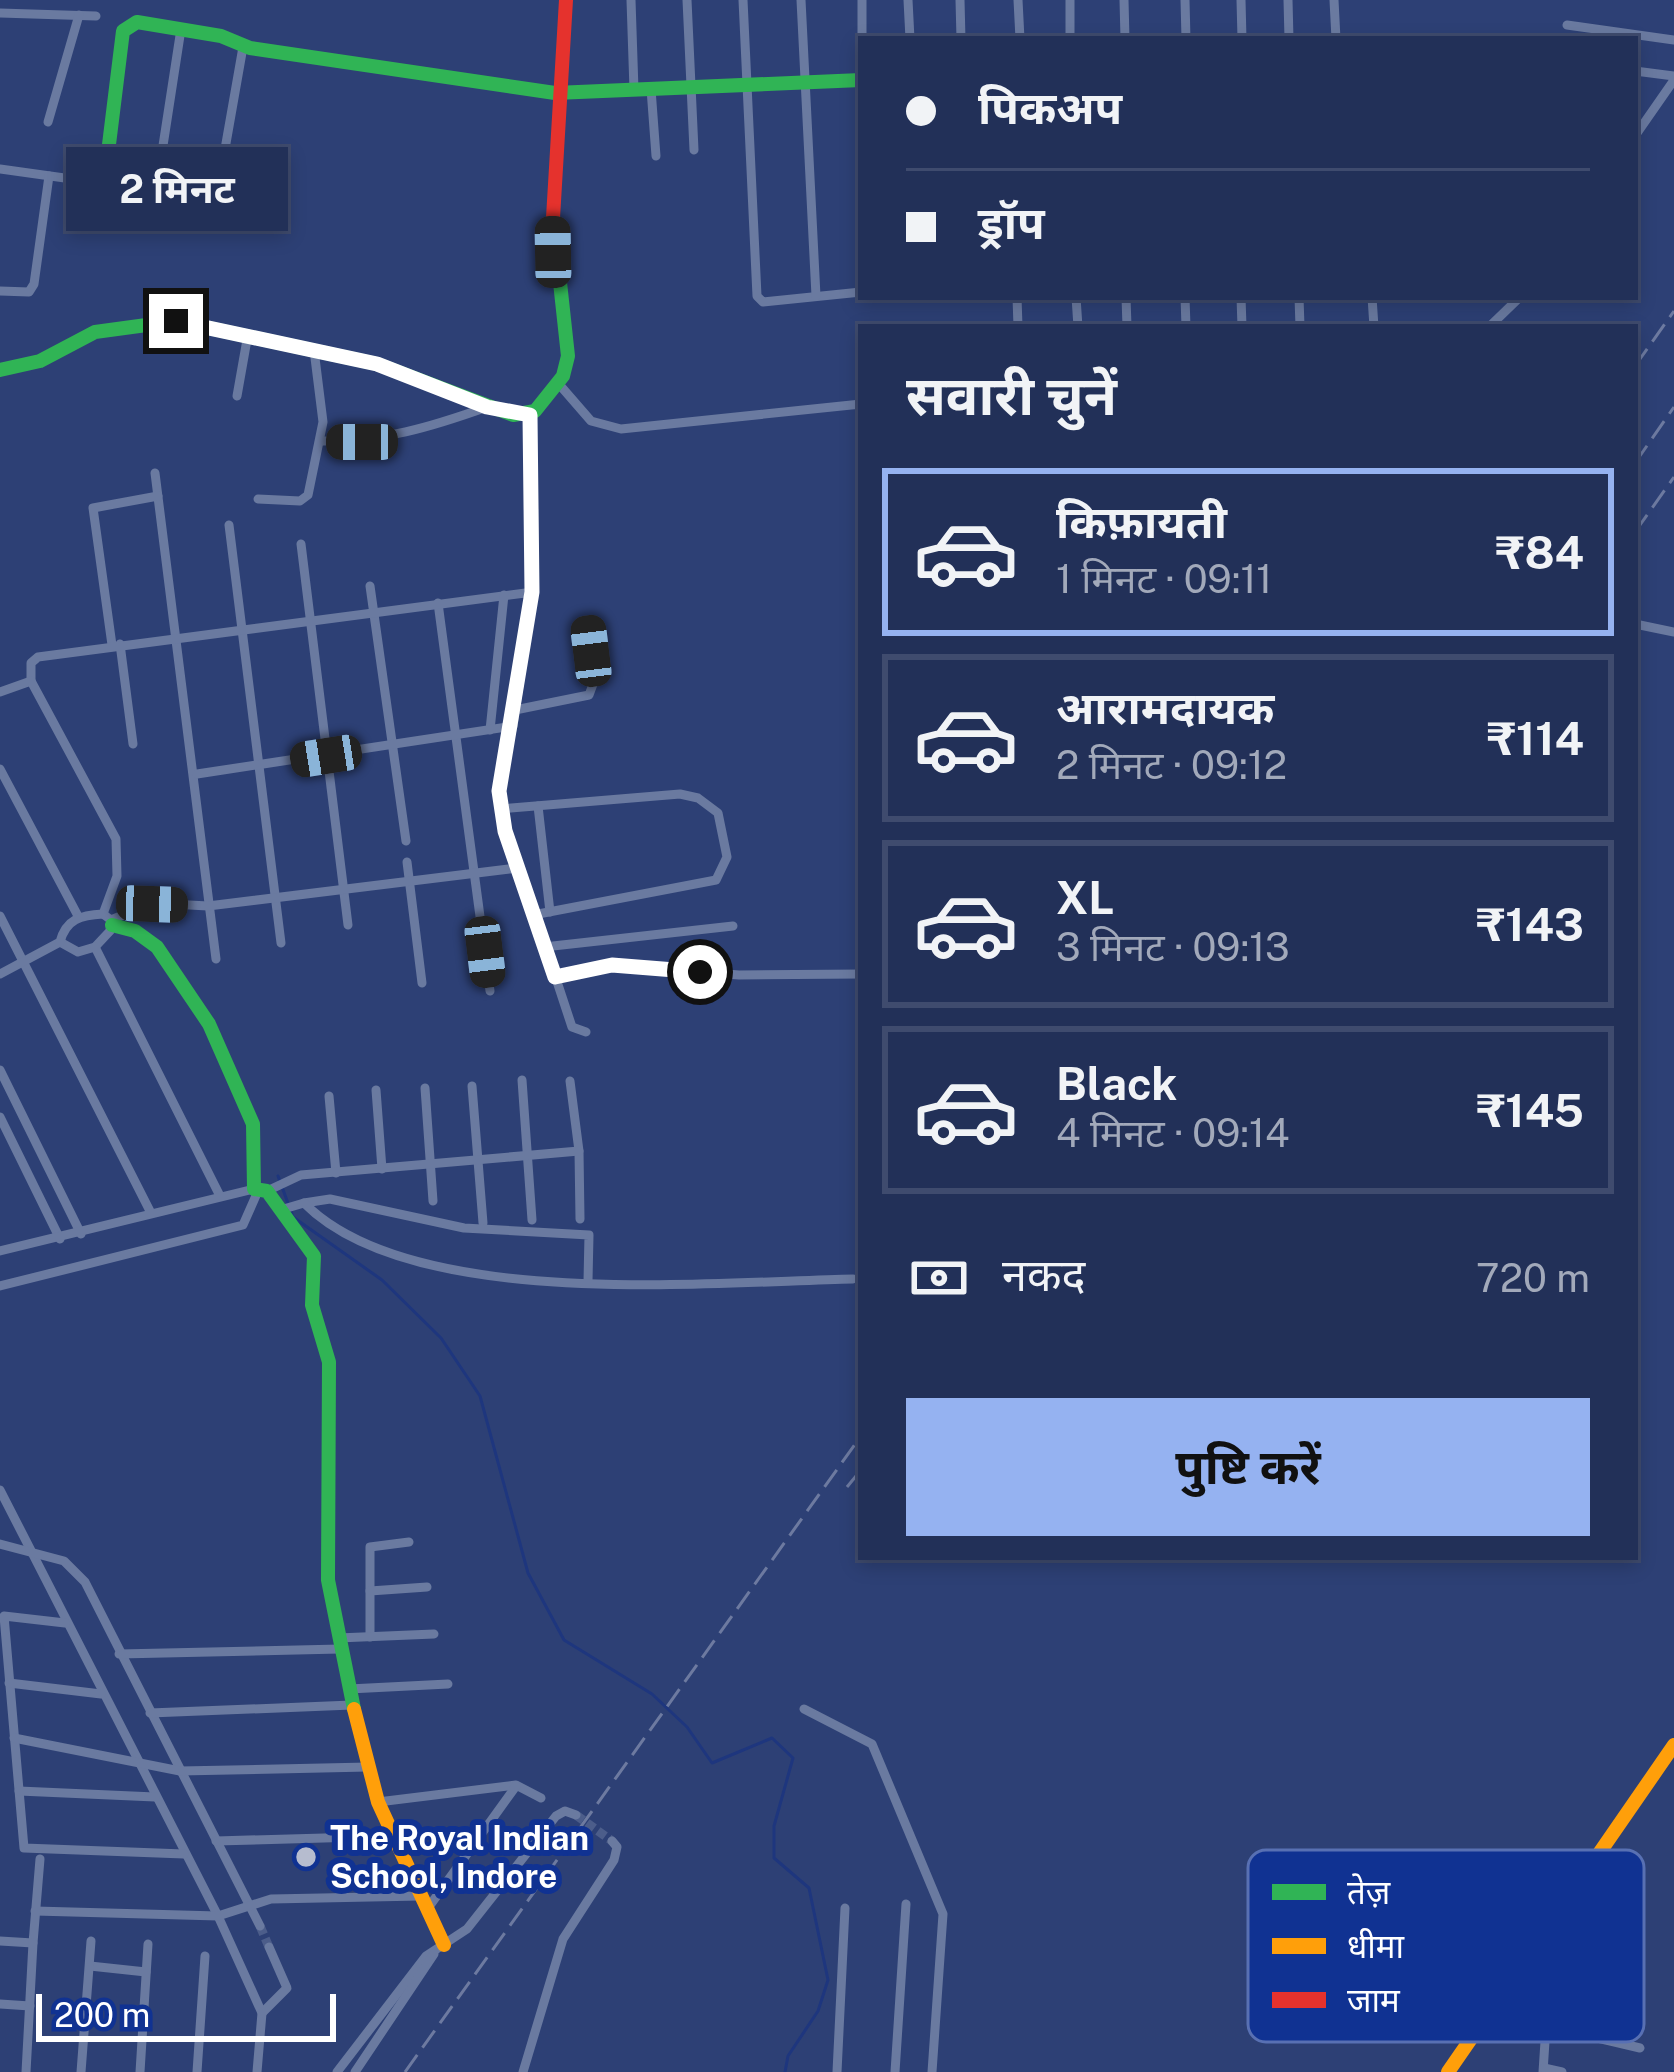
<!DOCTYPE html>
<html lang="hi">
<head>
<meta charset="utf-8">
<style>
	:root { --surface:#223058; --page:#2e3c61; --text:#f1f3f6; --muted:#a2a9ba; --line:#3f4b6e; --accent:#95b2f1 }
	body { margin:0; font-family:"Public Sans","Noto Sans Devanagari",sans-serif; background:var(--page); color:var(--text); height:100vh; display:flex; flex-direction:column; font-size:45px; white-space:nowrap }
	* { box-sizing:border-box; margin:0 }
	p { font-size:39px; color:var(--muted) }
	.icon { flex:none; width:66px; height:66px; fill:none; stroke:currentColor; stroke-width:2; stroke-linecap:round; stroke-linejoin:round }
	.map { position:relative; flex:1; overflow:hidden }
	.details { position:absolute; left:858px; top:324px; width:780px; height:1236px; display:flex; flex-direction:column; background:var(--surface); border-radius:0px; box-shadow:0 6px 18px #0003,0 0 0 3px var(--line) }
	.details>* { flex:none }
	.guide { position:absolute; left:858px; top:36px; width:780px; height:264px; border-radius:0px; box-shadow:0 6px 18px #0003,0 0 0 3px var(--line); display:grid; align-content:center; height:264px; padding:0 48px; background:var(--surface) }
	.scale { position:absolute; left:36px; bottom:30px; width:300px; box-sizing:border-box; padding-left:12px; border:6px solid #fff; border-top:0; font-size:33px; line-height:42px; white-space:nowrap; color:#fff; -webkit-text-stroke:9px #103292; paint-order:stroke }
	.end { position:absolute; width:54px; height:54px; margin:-27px; border:15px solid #fff; background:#111; box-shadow:0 0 0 6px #111 }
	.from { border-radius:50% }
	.bubble { position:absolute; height:84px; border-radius:0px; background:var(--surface); box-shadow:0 6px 18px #0003,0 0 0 3px var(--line); font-size:39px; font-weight:700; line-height:84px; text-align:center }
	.car { position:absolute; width:36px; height:72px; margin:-36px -18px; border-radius:15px; box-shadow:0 0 9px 3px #0007; background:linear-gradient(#222 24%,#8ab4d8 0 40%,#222 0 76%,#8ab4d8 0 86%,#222 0) }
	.guide b { display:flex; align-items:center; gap:42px; height:114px; font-size:45px }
	.guide b+b { border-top:3px solid var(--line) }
	.guide i { width:30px; height:30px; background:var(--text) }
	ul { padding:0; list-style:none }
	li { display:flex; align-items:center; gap:36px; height:168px; margin:0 24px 18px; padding:0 24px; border:6px solid var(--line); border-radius:0px }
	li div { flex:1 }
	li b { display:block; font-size:45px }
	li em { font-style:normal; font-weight:700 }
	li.current { border-color:var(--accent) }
	li>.icon { width:108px; height:108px; stroke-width:1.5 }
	h2 { padding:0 48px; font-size:54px; line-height:144px }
	.pay { display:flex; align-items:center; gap:30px; height:132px; padding:0 48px; font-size:45px }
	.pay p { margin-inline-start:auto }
	.action { display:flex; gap:24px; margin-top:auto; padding:24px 48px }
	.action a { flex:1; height:138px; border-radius:0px; background:var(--accent); color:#111; font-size:48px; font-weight:700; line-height:138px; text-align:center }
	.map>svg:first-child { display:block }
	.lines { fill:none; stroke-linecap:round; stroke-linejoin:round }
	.stream { stroke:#1e367e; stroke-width:3 }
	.street-tunnel { stroke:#4c5d8a; stroke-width:9; stroke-dasharray:9 4.5; stroke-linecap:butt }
	.street { stroke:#6a7aa0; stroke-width:9 }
	.fast { stroke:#30b455; stroke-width:14 }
	.slow { stroke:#ff9f0a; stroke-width:14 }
	.jam { stroke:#e5322d; stroke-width:14 }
	.rail { stroke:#6d7aa0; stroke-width:3; stroke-dasharray:21 9; stroke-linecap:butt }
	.route { stroke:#fff; stroke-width:15 }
	.poi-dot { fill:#b6bccf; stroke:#103292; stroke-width:4.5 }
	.labels { text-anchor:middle; stroke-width:12; stroke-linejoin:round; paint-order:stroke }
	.poi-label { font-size:33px; font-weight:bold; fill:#fff; stroke:#103292; text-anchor:start }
	.key { fill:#103292; stroke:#5870b3; stroke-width:3 }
	.key-label { font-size:33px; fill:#fff }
</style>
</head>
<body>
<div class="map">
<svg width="1674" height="2072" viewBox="0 0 1674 2072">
	<rect width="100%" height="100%" fill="#2d4075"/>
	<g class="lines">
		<path class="stream" d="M278,1176L293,1217L382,1280L441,1338L480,1396L528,1573L564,1640L652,1694L687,1727L712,1763L772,1738L793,1758L774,1826V1858L809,1888L828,1980L818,2011L788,2056L785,2072"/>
		<g class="street-tunnel">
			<path d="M576,1815L612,1841"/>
			<path d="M260,1926L269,1947"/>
		</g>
		<g class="street">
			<path d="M631,0L634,90"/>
			<path d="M687,0L694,150"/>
			<path d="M743,0L757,296L763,302L861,292"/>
			<path d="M801,0L816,296"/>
			<path d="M862,0V39"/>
			<path d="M908,0L910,39"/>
			<path d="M960,0L961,39"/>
			<path d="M1018,0L1020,39"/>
			<path d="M1124,0L1125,39"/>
			<path d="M1185,0L1186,39"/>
			<path d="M1241,0L1242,39"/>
			<path d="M1288,0L1289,39"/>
			<path d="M1334,0L1336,39"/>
			<path d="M0,13L96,16"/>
			<path d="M1567,25L1674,40"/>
			<path d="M1070,39V0"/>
			<path d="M1635,71L1674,76"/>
			<path d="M651,89L656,156"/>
			<path d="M48,122L79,15"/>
			<path d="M1635,136L1674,80"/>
			<path d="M0,169L186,195C206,190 215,186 222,166L243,47"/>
			<path d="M156,191L181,29"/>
			<path d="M0,291L29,292L34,284L49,176"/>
			<path d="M1017,297L1018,327"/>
			<path d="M1076,297L1078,327"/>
			<path d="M1126,297L1127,327"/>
			<path d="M1185,297L1186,327"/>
			<path d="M1241,297L1242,327"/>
			<path d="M1299,297L1300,327"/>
			<path d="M1372,297L1374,327"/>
			<path d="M1489,327L1520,297"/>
			<path d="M558,383L591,421L621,429L861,404"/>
			<path d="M237,396L248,334"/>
			<path d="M322,441C381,442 431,427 487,407"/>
			<path d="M155,473L216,959"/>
			<path d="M258,499L300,501L308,495L323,422L314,350"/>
			<path d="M229,525L281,943"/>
			<path d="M301,544L348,925"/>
			<path d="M370,586L406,841"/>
			<path d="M438,603L490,991"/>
			<path d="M1635,624L1674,632"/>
			<path d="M120,644L133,744"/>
			<path d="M112,645L93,508L158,496"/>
			<path d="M31,681V663L38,657L533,592L530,415"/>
			<path d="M0,692L31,681L116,839L117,876L103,914"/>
			<path d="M515,710L589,695L595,679L587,623"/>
			<path d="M513,726L500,778V809L572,1027L586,1032"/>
			<path d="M490,730L504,595"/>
			<path d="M0,769L78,916"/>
			<path d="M197,774L513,726L533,592"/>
			<path d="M538,806L550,912"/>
			<path d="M500,809L680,794L698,798L718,813L727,857L716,880L533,915"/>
			<path d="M407,862L422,983"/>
			<path d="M0,916L151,1213"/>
			<path d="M60,942L78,952L95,947L110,931L111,920"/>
			<path d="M95,947L219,1194"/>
			<path d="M544,947L733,926"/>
			<path d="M0,974L60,942C66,919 81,915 103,914L111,920L152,903L208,906L517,868"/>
			<path d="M555,977L612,965L739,975L861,974"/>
			<path d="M0,1070L81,1234"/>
			<path d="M522,1080L532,1220"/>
			<path d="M472,1086L483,1223"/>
			<path d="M425,1088L433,1201"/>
			<path d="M376,1090L382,1169"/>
			<path d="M329,1096L336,1173"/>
			<path d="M0,1117L60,1239"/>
			<path d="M579,1151L580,1219"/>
			<path d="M267,1191L301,1175L579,1151L570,1081"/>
			<path d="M304,1203L330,1199L464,1228L589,1235L588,1281"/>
			<path d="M287,1208L304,1203C411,1311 709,1282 853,1279"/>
			<path d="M0,1251L254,1189"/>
			<path d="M0,1286L243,1225L258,1191"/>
			<path d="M0,1490L218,1916L262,2013L257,2072"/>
			<path d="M0,1544L64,1561L85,1582L260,1926"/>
			<path d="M370,1591V1547L409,1542"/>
			<path d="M65,1623L4,1616L24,1848L184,1854"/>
			<path d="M370,1637V1591L427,1587"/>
			<path d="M338,1638L434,1634"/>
			<path d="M119,1654L340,1649"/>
			<path d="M9,1683L101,1694"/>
			<path d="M349,1689L448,1684"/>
			<path d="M804,1709L872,1744L943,1914L932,2072"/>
			<path d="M150,1713L352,1705"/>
			<path d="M14,1738L180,1771L368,1767"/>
			<path d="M19,1791L155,1797"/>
			<path d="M378,1802L516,1785L541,1798"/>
			<path d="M216,1841L394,1836"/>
			<path d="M428,1908L516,1786"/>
			<path d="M35,1911L218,1916L271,1899L421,1896"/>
			<path d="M1562,1924L1614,1955L1621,1977L1615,2008"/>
			<path d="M0,1941L33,1943L40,1859"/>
			<path d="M90,1966L146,1972"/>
			<path d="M1518,1989L1546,2026L1543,2072"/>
			<path d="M0,2004L30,2006"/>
			<path d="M262,2013L287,1988L269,1947"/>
			<path d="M1546,2026L1640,2048"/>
			<path d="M1544,2068L1562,2072"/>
			<path d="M26,2072L33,1943"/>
			<path d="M81,2072L91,1941"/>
			<path d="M140,2072L148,1944"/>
			<path d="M197,2072L205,1956"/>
			<path d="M337,2072L426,1956L467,1929L556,1816L565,1811L576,1815"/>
			<path d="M355,2072L434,1954"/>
			<path d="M523,2072L563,1939L614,1860L617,1847L612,1841"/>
			<path d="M837,2072L845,1908"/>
			<path d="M895,2072L906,1904"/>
		</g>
		<g class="fast">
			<path d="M104,185L123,31L137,22L221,36L250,48L555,93L861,80"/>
			<path d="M0,370L40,361L95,332L176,321L377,364L513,415L535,411L563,376L568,356L553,218"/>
			<path d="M112,925L135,931L157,947L209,1024L253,1124L254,1189L267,1191L314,1256L312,1305L329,1362L328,1580L354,1709"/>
		</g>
		<g class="slow">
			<path d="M354,1709L378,1802L444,1945"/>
			<path d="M1448,2072L1674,1745"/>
		</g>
		<path class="jam" d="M553,218L566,0"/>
		<g class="rail">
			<path d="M1635,366L1674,311"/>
			<path d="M1635,463L1674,407"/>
			<path d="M1635,532L1674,477"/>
			<path d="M847,1487L861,1470"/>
			<path d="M405,2072L861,1436"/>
		</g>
	</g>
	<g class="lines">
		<path class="route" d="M176,321L377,364L487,407L530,415L532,592L499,791L505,831L555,977L612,965L700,972"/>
	</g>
	<circle class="poi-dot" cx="306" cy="1857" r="12"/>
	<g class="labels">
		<g class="poi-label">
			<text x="330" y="1850">The Royal Indian<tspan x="330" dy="38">School, Indore</tspan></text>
		</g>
	</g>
	<rect x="1248" y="1850" width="396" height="192" rx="18" class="key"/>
	<rect x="1272" y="1884" width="54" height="16" fill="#30b455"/>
	<rect x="1272" y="1938" width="54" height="16" fill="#ff9f0a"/>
	<rect x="1272" y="1992" width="54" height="16" fill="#e5322d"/>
	<g class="key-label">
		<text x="1347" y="1904">तेज़</text>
		<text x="1347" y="1958">धीमा</text>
		<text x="1347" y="2012">जाम</text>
	</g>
</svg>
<div class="scale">200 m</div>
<i class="end from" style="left:700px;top:972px"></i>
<i class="end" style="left:176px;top:321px"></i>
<div class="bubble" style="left:66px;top:147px;width:222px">2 मिनट</div>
<i class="car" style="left:553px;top:252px;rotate:359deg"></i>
<i class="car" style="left:362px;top:442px;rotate:270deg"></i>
<i class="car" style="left:591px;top:651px;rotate:353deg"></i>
<i class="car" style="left:326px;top:756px;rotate:261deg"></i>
<i class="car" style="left:152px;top:904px;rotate:92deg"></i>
<i class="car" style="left:485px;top:952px;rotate:173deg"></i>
<div class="guide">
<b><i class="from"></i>पिकअप</b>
<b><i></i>ड्रॉप</b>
</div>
<section class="details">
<h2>सवारी चुनें</h2>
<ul>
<li class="current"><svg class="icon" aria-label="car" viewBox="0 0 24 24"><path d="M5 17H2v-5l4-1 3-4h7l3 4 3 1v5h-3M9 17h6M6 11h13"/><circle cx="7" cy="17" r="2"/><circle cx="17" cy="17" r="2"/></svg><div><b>किफ़ायती</b><p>1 मिनट · 09:11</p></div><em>₹84</em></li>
<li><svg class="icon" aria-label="car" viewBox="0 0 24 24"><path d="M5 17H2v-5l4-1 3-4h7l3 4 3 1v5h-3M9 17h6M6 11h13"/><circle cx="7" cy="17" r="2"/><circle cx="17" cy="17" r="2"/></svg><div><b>आरामदायक</b><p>2 मिनट · 09:12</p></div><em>₹114</em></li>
<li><svg class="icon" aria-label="car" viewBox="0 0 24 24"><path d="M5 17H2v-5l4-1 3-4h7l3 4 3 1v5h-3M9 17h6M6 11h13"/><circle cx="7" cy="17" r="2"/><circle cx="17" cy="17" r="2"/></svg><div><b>XL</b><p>3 मिनट · 09:13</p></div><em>₹143</em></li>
<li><svg class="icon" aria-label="car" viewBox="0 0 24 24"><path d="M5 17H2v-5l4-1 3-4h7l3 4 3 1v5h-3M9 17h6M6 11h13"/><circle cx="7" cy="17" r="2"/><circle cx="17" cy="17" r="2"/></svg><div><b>Black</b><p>4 मिनट · 09:14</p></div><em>₹145</em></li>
</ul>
<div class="pay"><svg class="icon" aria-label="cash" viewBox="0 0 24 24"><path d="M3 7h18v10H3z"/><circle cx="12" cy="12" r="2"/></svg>नकद<p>720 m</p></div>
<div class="action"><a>पुष्टि करें</a></div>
</section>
</div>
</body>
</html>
